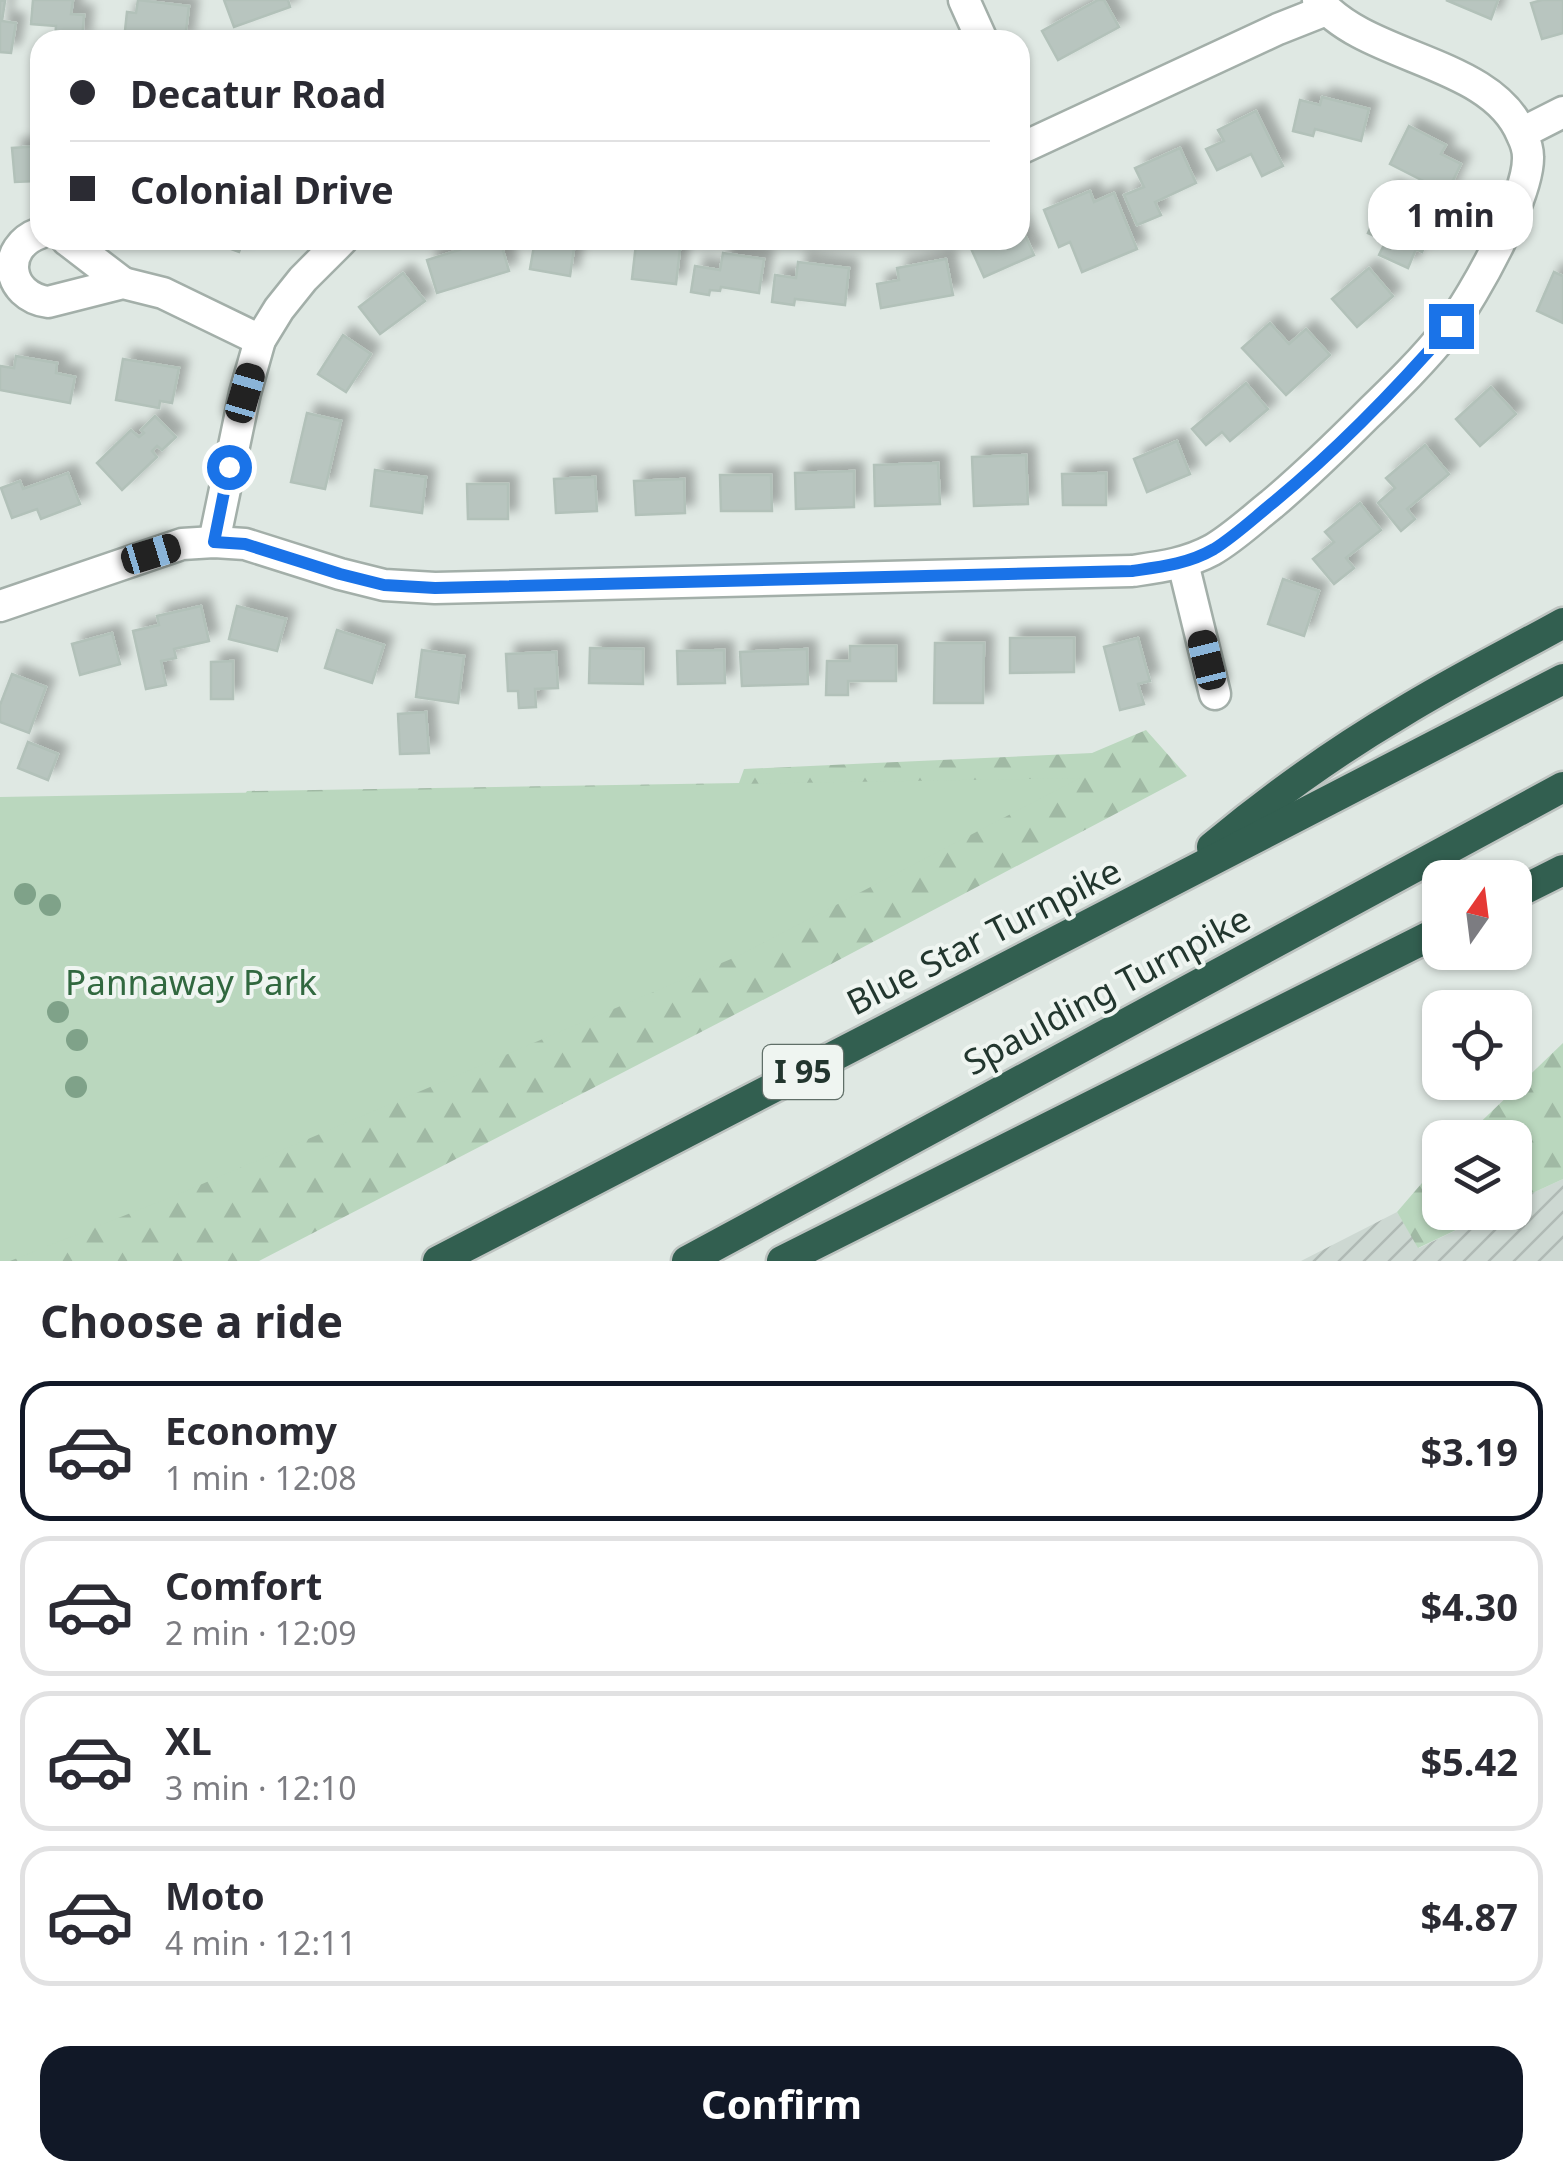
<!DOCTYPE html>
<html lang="en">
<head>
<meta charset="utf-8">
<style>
	:root { --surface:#fff; --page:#f2f2f3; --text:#2b2b33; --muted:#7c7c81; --line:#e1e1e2; --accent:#111827 }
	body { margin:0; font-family:"Noto Sans",sans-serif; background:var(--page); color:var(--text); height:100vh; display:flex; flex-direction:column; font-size:38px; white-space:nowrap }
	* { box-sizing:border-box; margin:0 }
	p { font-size:32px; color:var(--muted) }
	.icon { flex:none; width:55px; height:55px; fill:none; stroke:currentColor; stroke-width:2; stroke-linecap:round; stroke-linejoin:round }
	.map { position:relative; height:1261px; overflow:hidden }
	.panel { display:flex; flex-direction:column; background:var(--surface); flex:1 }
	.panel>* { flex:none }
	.banner { position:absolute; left:30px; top:30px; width:1000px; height:220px; border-radius:30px; box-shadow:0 2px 8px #0004; display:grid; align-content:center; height:220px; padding:0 40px; background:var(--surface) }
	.needle { width:65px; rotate:14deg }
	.tools { position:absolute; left:1422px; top:860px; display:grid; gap:20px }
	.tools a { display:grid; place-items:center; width:110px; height:110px; border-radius:20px; background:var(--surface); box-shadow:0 2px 8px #0004; font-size:50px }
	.end { position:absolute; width:45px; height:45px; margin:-22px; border:12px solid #1a73e8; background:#fff; box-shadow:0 0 0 5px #fff }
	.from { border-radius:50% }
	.bubble { position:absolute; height:70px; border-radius:30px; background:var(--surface); box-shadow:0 2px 8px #0004; font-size:32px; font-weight:700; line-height:70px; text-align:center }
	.car { position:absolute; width:30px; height:60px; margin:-30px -15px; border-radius:12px; box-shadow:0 0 8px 2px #0007; background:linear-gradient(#222 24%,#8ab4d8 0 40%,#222 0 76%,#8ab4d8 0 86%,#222 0) }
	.banner b { display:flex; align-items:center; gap:35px; height:95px; font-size:38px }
	.banner b+b { border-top:2px solid var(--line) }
	.banner i { width:25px; height:25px; background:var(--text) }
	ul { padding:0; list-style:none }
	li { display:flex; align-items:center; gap:30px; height:140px; margin:0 20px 15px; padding:0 20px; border:5px solid var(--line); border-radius:30px }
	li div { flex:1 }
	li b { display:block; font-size:38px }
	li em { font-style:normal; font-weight:700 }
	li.current { border-color:var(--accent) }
	li>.icon { width:90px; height:90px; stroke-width:1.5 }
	h2 { padding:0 40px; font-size:45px; line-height:120px }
	.cta { display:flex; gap:20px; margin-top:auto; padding:20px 40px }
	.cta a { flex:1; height:115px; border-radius:30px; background:var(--accent); color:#fff; font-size:40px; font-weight:700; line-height:115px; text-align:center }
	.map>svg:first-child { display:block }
	.industrial { fill:url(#industrial-furrows) }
	.forest { fill:url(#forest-firs) }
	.park { fill:#bad7be }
	.building { fill:#b8c5bf; stroke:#b2c1b9; stroke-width:2.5; filter:url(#shadow) }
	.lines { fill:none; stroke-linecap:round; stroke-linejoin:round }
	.minor-casing { stroke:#a3afa9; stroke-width:35 }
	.motorway-casing { stroke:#bdc3c0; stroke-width:35 }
	.minor { stroke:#fff; stroke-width:30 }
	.motorway { stroke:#325f50; stroke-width:30 }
	.tree { fill:#7fa289 }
	.route { stroke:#1a73e8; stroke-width:12 }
	.labels { text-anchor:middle; stroke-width:8; stroke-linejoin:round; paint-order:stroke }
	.shield { fill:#eff5f1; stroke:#606f68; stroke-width:2.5 }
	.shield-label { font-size:32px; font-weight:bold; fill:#22362e }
	.street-label { font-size:35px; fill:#22362e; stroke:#eff5f1 }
	.park-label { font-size:35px; fill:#31683f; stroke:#eff5f1 }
</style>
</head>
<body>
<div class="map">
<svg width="1563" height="1261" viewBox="0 0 1563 1261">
	<defs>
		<pattern id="industrial-furrows" width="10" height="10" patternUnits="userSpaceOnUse" patternTransform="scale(2.5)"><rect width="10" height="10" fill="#cdd8d2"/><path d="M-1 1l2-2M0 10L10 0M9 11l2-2" fill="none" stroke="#b0bab5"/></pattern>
		<pattern id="forest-firs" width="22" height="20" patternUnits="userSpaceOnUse" patternTransform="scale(2.5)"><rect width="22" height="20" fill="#bad7be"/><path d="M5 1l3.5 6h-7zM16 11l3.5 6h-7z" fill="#a0b9a4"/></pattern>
		<filter id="shadow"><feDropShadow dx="9" dy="-9" stdDeviation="5" flood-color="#0004"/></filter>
	</defs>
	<rect width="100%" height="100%" fill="#dfe8e3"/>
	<path class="industrial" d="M1563,1179V1261H1301L1397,1212L1419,1248L1492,1213L1515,1212V1201Z"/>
	<g class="forest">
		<path d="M1146,730L1187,776L784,989L259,1261H0V1168L247,791L739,783L744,769L1092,753Z"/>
		<path d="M1563,1043V1179L1515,1201V1138L1465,1137Z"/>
		<path d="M1440,1162V1212L1492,1213L1418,1248L1397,1212Z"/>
	</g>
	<path class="park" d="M1080,778L738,956L181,1193L10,1261H0V797Z"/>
	<g class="building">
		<path d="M0,0L5,1L2,21L16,23L11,53L0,52Z"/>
		<path d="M33,0H73L71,14L84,15L82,40H55L56,26L31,24Z"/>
		<path d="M138,0L189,6L185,40H124L127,12L136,13Z"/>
		<path d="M224,0H288L290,7L234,27Z"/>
		<path d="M1098,0H1104L1119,27L1058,60L1042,31Z"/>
		<path d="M1446,0H1498L1491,19Z"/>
		<path d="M1542,0H1563V33L1542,39L1531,3Z"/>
		<path d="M1322,97L1369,109L1361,141L1315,129L1313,136L1293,131L1300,100L1320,105Z"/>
		<path d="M1256,111L1283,166L1262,176L1251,154L1217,170L1206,149L1224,141L1218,130Z"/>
		<path d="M1409,126L1446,145L1441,154L1461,164L1447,193L1390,164Z"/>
		<path d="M40,146V189H38L37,181L15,182L12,148Z"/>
		<path d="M1180,148L1196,183L1155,202L1161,215L1137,225L1124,195L1144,187L1135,168Z"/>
		<path d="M1388,189L1439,211L1422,252L1416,249L1408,268L1379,255L1386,241L1368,233Z"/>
		<path d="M1090,191L1094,202L1114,193L1137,249L1082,272L1070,242L1059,247L1044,210Z"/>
		<path d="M1020,223L1034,255L984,277L969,244L977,240H1020Z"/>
		<path d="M207,240H244L239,252Z"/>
		<path d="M490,240H500L509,271L437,293L427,260Z"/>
		<path d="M535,240L575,242L570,276L530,269Z"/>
		<path d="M636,244L680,249L676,284L632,279Z"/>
		<path d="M723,253L764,259L759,293L721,287L720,291L710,290L709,295L691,292L695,266L720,270Z"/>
		<path d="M946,259L953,295L881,308L877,284L899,280L897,268Z"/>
		<path d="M798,262L849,268L845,305L795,299L794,305L772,302L775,275L796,278Z"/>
		<path d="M1369,268L1393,296L1357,327L1332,299Z"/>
		<path d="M1554,272L1563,276V323L1537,311Z"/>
		<path d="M403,273L425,301L380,334L359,307Z"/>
		<path d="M1270,323L1289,344L1306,329L1330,355L1286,395L1242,348Z"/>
		<path d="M343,335L371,354L346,392L318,374Z"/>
		<path d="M16,356L57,363L56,373L75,377L70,403L0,390V366L14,368Z"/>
		<path d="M123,359L179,368L172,403L160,401L159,408L116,400Z"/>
		<path d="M1246,383L1268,409L1230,441L1222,432L1206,445L1192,429Z"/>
		<path d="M1491,387L1516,414L1480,446L1456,419Z"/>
		<path d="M307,413L341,421L325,489L291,482Z"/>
		<path d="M155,416L176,437L162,450L157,446L152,451L157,457L122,490L97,463L131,430L139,437L144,433L141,430Z"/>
		<path d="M1177,441L1190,474L1147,492L1134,459Z"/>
		<path d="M1425,445L1449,474L1407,509L1415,519L1401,531L1378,503L1395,488L1386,478Z"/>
		<path d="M1026,455L1028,504L974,506L972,457Z"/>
		<path d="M938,463L940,504L875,506L874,465Z"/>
		<path d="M375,470L426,477L422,513L371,506Z"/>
		<path d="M854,471V507L796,509L795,473Z"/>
		<path d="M68,473L80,504L41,519L37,509L12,518L1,488L20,481L23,489Z"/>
		<path d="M1106,473V505H1063L1062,474Z"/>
		<path d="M720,475H771L772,511H721Z"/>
		<path d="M595,477L597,511L556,513L554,479Z"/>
		<path d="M684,479L685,513L636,515L634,481Z"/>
		<path d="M467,484H508V519H468Z"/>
		<path d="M1360,503L1381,530L1346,558L1354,568L1334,584L1313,559L1334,542L1325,532Z"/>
		<path d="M1283,579L1319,591L1304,636L1268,624Z"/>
		<path d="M201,606L209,641L174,649L176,658L161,661L166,685L146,689L133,631L159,625L157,616Z"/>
		<path d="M237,606L286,619L277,651L229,639Z"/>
		<path d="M337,630L384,645L372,683L325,668Z"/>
		<path d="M112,633L120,664L80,675L72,644Z"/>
		<path d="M1010,638H1074V672L1010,673Z"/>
		<path d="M1138,638L1150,681L1138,684L1144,704L1120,710L1104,647Z"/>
		<path d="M935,643H984L983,703H934Z"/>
		<path d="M850,646H896V681H848V695H826L827,661H850Z"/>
		<path d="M590,648L643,649V684L589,683Z"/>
		<path d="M807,649L808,684L742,686L740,652Z"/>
		<path d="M422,650L464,656L458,703L416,697Z"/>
		<path d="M724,650L725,683L678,684L677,651Z"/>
		<path d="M556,652L558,688L535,689L536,707L519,708L518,691H508L506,654Z"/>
		<path d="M233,661V699H211V662Z"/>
		<path d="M12,674L46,687L29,733L0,722V705Z"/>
		<path d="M426,712L429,753L400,754L398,714Z"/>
		<path d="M28,742L58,754L48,780L18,768Z"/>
	</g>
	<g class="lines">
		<defs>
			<g id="minor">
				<path d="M964,0L982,40"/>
				<path d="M1522,133L1563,112"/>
				<path d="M1020,149L1278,29L1326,10"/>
				<path d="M40,233C0,247 6,296 48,302L123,283L163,293L260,340"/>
				<path d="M67,240L123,283"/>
				<path d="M214,542L245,393L260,340L279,309L303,279L342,240"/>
				<path d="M1183,563L1215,694"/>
				<path d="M0,606L182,544L214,542L245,544L340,574L384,585L435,588L1132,571C1160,567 1186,564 1212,550C1233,538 1253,519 1272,504C1305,476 1336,446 1366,416C1395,388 1424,360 1449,328C1474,296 1529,196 1528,157C1528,151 1525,141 1522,135C1492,60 1366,60 1318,0"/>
			</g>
			<g id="motorway">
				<path d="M1212,847C1271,798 1335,752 1401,713C1453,681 1509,653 1563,623"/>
				<path d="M1515,894L1563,870"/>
				<path d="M438,1261L1563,679"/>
				<path d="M687,1261L1563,787"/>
				<path d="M782,1261L1440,931"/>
			</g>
		</defs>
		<use href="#minor" class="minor-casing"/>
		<use href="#motorway" class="motorway-casing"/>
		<use href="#minor" class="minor"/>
		<use href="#motorway" class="motorway"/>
	</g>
	<g class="tree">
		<circle cx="25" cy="894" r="11"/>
		<circle cx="50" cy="905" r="11"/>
		<circle cx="58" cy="1012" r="11"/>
		<circle cx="77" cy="1040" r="11"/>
		<circle cx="76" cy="1087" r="11"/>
	</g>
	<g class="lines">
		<path class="route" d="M229,467L214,542L245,544L340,574L384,585L435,588L1132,571C1160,567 1188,564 1214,549C1235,536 1255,517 1275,501C1339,448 1397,388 1451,326"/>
	</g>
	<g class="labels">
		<rect class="shield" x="763" y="1045" width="80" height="54" rx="8"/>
		<g class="shield-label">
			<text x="803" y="1083">I 95</text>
		</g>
		<g class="street-label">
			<text transform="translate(984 937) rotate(-27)" y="12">Blue Star Turnpike</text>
			<text transform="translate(1107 991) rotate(-28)" y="12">Spaulding Turnpike</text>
		</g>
		<g class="park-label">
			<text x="191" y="995">Pannaway Park</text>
		</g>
	</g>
</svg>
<div class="tools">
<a><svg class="needle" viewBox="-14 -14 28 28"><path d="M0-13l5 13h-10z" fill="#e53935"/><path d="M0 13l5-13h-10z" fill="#7c7c81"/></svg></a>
<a><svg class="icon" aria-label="locate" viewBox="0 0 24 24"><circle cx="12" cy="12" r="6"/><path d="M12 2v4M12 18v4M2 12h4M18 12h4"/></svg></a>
<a><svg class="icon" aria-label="layers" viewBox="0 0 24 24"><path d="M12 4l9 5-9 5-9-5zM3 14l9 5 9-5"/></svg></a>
</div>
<i class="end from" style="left:229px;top:467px"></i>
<i class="end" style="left:1451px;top:326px"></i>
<div class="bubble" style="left:1368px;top:180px;width:165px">1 min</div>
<i class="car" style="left:245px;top:393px;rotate:16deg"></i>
<i class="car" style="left:151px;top:554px;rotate:73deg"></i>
<i class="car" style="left:1207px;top:660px;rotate:346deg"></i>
<div class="banner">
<b><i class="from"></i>Decatur Road</b>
<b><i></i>Colonial Drive</b>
</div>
</div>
<section class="panel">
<h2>Choose a ride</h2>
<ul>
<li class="current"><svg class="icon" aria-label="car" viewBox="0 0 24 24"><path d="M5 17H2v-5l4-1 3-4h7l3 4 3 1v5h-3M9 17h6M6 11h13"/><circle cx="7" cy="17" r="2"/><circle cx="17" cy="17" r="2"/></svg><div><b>Economy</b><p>1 min · 12:08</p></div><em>$3.19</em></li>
<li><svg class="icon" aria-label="car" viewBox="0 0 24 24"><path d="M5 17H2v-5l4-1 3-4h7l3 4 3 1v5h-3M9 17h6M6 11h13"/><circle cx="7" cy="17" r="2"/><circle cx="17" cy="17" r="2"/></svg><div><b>Comfort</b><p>2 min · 12:09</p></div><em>$4.30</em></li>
<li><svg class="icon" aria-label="car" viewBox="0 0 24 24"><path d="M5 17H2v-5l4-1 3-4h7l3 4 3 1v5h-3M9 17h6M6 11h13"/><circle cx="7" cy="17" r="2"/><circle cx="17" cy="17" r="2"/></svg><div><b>XL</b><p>3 min · 12:10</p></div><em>$5.42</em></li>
<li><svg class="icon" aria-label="car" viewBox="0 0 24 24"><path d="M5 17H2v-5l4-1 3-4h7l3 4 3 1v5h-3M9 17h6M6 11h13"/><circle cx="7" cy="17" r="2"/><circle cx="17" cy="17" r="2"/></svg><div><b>Moto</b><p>4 min · 12:11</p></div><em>$4.87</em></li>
</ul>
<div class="cta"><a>Confirm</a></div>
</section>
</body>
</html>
